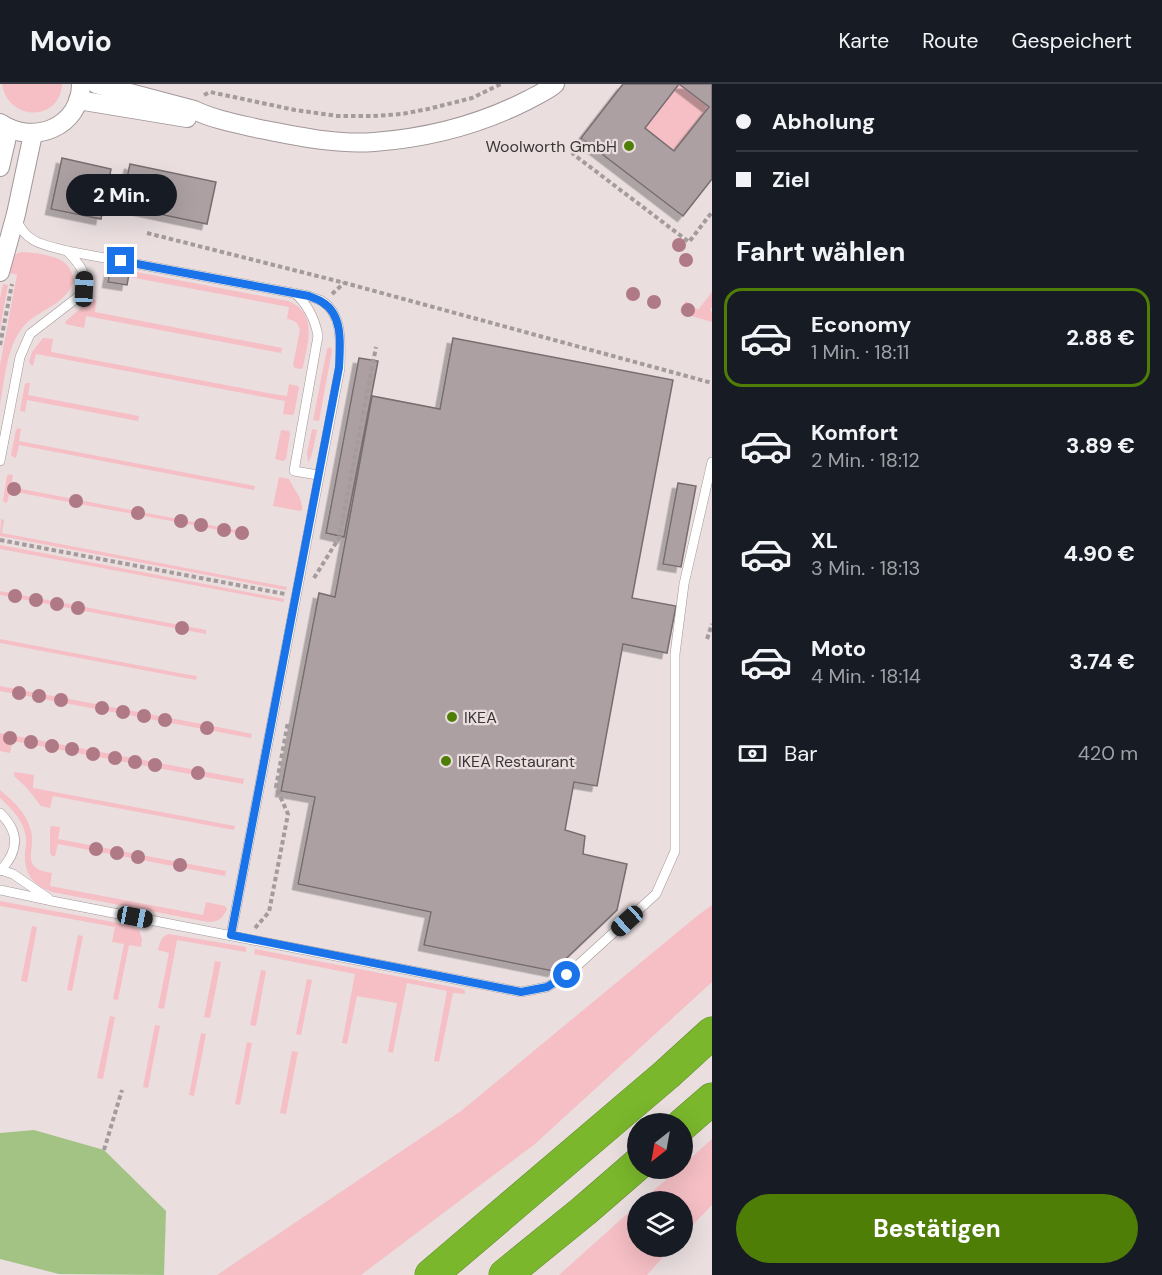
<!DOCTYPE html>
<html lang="de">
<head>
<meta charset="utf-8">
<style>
	:root { --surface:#171b24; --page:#242831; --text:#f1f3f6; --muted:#9ea1a6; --line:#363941; --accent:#4f7e07 }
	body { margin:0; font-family:"DM Sans",sans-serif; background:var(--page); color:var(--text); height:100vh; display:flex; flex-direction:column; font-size:22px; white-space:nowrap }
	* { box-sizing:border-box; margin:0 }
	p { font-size:20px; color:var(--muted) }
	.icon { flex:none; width:33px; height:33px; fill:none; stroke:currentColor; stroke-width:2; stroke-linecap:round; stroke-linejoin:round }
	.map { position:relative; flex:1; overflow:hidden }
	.sheet { display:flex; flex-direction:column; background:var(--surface); width:450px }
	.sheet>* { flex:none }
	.top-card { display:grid; align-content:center; height:132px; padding:0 24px; background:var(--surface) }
	.needle { width:39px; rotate:211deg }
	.controls { position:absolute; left:627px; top:1029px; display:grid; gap:12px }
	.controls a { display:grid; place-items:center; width:66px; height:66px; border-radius:50%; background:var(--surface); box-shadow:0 6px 24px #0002; font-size:30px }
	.end { position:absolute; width:27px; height:27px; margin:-14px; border:8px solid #1a73e8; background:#fff; box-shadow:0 0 0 3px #fff }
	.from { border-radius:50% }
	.bubble { position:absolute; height:42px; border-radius:21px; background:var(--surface); box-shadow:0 6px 24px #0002; font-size:20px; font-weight:800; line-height:42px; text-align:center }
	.car { position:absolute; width:18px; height:36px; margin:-18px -9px; border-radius:8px; box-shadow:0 0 4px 2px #0007; background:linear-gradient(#222 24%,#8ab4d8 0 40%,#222 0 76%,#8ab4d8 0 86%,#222 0) }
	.top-card b { display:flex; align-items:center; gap:21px; height:57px; font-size:22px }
	.top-card b+b { border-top:2px solid var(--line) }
	.top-card i { width:15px; height:15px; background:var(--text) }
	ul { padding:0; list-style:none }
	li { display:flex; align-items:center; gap:18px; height:99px; margin:0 12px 9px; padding:0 12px; border:3px solid transparent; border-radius:18px }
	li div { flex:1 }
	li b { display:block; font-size:22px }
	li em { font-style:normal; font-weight:800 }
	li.active { border-color:var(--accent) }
	li>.icon { width:54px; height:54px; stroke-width:1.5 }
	h2 { padding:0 24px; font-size:27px; line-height:72px }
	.pay { display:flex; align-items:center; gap:15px; height:66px; padding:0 24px; font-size:22px }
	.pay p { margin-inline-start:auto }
	.action { display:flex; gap:12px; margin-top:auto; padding:12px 24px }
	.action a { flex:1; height:69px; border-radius:36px; background:var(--accent); color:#fff; font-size:24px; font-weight:800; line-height:69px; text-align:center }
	header { display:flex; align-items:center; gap:36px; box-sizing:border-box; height:84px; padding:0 30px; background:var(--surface); border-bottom:2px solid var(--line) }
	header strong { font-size:28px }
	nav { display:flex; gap:33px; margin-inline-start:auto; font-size:21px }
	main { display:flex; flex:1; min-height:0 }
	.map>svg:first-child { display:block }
	.green { fill:#f5bfc5 }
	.water { fill:#a3c385 }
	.building { fill:#aca0a2; stroke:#786d6f; stroke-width:1.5; fill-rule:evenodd; filter:url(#shadow) }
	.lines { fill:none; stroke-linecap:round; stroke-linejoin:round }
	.service-casing { stroke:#a29798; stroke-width:10 }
	.minor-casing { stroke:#a29798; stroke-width:20 }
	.motorway-casing { stroke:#648a30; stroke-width:33 }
	.path { stroke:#a49b9c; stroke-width:4; stroke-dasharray:4.5 3; stroke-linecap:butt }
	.service { stroke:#fff; stroke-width:9 }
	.minor { stroke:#fff; stroke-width:18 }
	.motorway { stroke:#7ab72c; stroke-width:32 }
	.tree { fill:#af7985 }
	.route { stroke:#1a73e8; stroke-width:8 }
	.poi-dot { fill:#4f7e07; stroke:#eadedf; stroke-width:2 }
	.labels { text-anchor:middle; stroke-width:4.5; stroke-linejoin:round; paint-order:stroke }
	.poi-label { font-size:16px; fill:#3a3636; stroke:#eadedf; text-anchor:start }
</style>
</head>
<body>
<header>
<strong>Movio</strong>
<nav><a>Karte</a><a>Route</a><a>Gespeichert</a></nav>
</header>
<main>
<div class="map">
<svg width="712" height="1191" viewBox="0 0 712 1191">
	<defs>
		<filter id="shadow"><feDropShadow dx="-5.5" dy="5.5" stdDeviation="0" flood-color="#0004"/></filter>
	</defs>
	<rect width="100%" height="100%" fill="#eadedf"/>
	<g class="green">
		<path d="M2,0H62C60,38 8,38 2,0Z"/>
		<path d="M679,0L709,23L674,67L645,44Z"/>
		<path d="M21,168C28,168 34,169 41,170C59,174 69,176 74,196C67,221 38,225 23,243C6,264 5,295 0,320V281L17,191L5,188C9,178 10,172 21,168Z"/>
		<path d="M110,183L288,217C318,229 308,258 303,283L301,285L295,284L293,281L300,246C298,239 295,236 287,235L289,223L130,193L129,190L110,187Z"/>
		<path d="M3,200L8,201L0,245V214Z"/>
		<path d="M712,208V223L710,226L712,228V238L681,229L680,226L686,217L698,226Z"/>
		<path d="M90,215L96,216L95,228L282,264L281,269L86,232L84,244L65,240L66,237L83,222Z"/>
		<path d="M43,254L53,255L51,268L273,310L287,312L289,300L298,302L299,304L294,330L292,331L283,330L285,317L42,271L36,270L33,282L31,281L29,278L32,268Z"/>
		<path d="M330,263L332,266L319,337L313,336L327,265Z"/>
		<path d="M27,299H30L28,311L139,332L138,337L27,316L25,328L21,327L20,326L25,300Z"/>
		<path d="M18,344L21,345L19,357L255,402L254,406L19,361L16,374L13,373L11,371L16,346Z"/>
		<path d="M312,345L317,346L312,370L308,379L307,369Z"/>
		<path d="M281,346L289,347L290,350L286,375L283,377L275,375Z"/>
		<path d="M9,390L13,391L11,403L246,448V451L10,407L7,419L4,418L3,417L7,392Z"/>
		<path d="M279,393L289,395C294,406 303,414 302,426L300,427L273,422Z"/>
		<path d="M1,435L4,436L2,449L287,503L286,506L0,452Z"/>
		<path d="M0,461L284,515V518L0,465Z"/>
		<path d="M0,507L206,546V550L0,511Z"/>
		<path d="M0,555L184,590L197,592L196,596L0,559Z"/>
		<path d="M0,602L223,644L252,650L251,654L0,607Z"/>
		<path d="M0,649L244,695L243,700L13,657L10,669L0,667Z"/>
		<path d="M14,688L34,691L33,704L235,742L234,746L53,712L50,724L41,722L26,703L14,692Z"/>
		<path d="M0,706C13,717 27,729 31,747C36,769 19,784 52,789L50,802L203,831L206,818L225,822L227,825C223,834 219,838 208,838L52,808C32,800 24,790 25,768C26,762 27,755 25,749C22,735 11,724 0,714Z"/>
		<path d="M51,742L60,743L58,755L226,787L225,792L58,760L55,772H52L50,769V745Z"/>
		<path d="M0,817L129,841L139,846L142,855L141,863L129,861L118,916L113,915L124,860L112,858L115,843L0,822Z"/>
		<path d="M712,821V898L535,1060L361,1191H217L461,1027L697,832Z"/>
		<path d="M32,842L37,843L27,898L21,897Z"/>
		<path d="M169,850L246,863V868L177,856L164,925L158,924L169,869L158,866C160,858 161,852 169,850Z"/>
		<path d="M78,851L83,852L72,907L67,906Z"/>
		<path d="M255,865L463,905L465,907V910L453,909L439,978L434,977L447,907L407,899L393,969L388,968L397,919L357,912L347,960L342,959L355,890L254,870Z"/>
		<path d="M215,877L221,878L210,934L204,933Z"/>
		<path d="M261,886L266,887L256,942L250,941Z"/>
		<path d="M307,895L312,896L301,951L296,950Z"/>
		<path d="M110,932L115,933L103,995L97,994Z"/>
		<path d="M155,941L160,942L148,1004L143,1003Z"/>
		<path d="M201,949L206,950L194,1012L189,1011Z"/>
		<path d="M247,958L252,959L240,1021L235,1020Z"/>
		<path d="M292,967L298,968L286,1030L280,1029Z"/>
		<path d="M712,1055V1121L683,1151L682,1118L641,1117L679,1085L682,1084L683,1081Z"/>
		<path d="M637,1121L638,1162L672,1163L647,1191H559Z"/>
	</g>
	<path class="water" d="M34,1046L104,1066L166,1127L164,1191L59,1190L0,1175V1049Z"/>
	<g class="building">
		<path d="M623,0H712V95L683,132L581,54ZM679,0L709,23L674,67L645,44Z"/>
		<path d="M62,74L111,85L101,135L51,125Z"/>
		<path d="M130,80L216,98L207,140L121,122Z"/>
		<path d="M110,187L129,190L127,201L108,198Z"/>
		<path d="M453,254L673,296L632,514L676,522L667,569L623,560L597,702L574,698L565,746L585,752L583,770L627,780L617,826L553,887L424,861L431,828L298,800L315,713L281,707L319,509L335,513L372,312L440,325Z"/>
		<path d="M359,274L378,277L344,453L326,449Z"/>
		<path d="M678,399L696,402L681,483L663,480Z"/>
	</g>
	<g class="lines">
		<defs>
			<g id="service">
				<path d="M17,136C26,160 46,161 67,167L309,212C313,214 318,215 322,217C344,231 340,262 340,284L231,851"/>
				<path d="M295,209C308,221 315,235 318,252L294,387L318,391"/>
				<path d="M0,377L20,273L30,250L78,213C91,194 82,182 67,167"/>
				<path d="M0,729C20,748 19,767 0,787"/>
				<path d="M1,786L13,790L48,814"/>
				<path d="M0,806L57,818L521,908L547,903L567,891L656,810L675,767V570L684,500L712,378"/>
			</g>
			<g id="minor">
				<path d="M96,0L194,26C215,36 238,40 260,45C297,52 336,61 374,58C427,54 481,40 528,16C537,11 547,7 555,0"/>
				<path d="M78,16L187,34"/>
				<path d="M0,39C33,62 81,43 81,0"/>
				<path d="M0,83L9,44"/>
				<path d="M0,188L16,130L33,50"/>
			</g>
			<g id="motorway">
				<path d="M682,1041L712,1015"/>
				<path d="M431,1191L667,990L712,949"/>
				<path d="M505,1191L585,1126L638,1080"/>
			</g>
		</defs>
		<use href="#service" class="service-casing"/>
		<use href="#minor" class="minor-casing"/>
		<use href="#motorway" class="motorway-casing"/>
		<g class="path">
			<path d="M204,11L210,8L295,26L338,32H373L402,30L428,25L472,14L501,0"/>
			<path d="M584,56L573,70L689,158L712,128"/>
			<path d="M147,149L345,199L712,299"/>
			<path d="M332,210L344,199"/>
			<path d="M0,261L12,200"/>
			<path d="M0,456L285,510"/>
			<path d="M314,494L339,454L376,263"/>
			<path d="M707,555L712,540"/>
			<path d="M255,844L269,828L288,730L276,703L288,638"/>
			<path d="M104,1066L122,1006"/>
		</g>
		<use href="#service" class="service"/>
		<use href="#minor" class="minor"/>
		<use href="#motorway" class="motorway"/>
	</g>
	<g class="tree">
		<circle cx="679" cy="161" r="7"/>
		<circle cx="686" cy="176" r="7"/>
		<circle cx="633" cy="210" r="7"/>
		<circle cx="654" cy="218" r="7"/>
		<circle cx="688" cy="226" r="7"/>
		<circle cx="14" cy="405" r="7"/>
		<circle cx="76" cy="417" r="7"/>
		<circle cx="138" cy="429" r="7"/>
		<circle cx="181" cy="437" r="7"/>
		<circle cx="201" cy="441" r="7"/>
		<circle cx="224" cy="446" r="7"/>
		<circle cx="242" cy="449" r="7"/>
		<circle cx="15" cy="512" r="7"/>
		<circle cx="36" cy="516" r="7"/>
		<circle cx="57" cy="520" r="7"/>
		<circle cx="78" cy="524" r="7"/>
		<circle cx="182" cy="544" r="7"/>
		<circle cx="19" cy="609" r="7"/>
		<circle cx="39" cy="612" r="7"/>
		<circle cx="61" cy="616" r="7"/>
		<circle cx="102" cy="624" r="7"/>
		<circle cx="123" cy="628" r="7"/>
		<circle cx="144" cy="632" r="7"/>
		<circle cx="165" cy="636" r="7"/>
		<circle cx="207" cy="644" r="7"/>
		<circle cx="10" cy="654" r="7"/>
		<circle cx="31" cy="658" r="7"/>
		<circle cx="52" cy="662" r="7"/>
		<circle cx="72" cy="665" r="7"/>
		<circle cx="93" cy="670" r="7"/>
		<circle cx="115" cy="674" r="7"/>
		<circle cx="135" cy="678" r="7"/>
		<circle cx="155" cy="681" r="7"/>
		<circle cx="198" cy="689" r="7"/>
		<circle cx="96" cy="765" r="7"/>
		<circle cx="117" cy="769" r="7"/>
		<circle cx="138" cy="773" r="7"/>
		<circle cx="180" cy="781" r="7"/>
	</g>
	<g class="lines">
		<path class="route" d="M121,177L309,212C313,214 318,215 322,218C344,231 340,262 339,284L231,851L521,908L547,903L567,891"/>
	</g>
	<g class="poi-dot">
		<circle cx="629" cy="62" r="6"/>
		<circle cx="452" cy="633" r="6"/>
		<circle cx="446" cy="677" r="6"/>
	</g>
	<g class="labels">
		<g class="poi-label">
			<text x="617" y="68" text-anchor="end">Woolworth GmbH</text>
			<text x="464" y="639">IKEA</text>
			<text x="458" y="683">IKEA Restaurant</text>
		</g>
	</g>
</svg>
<div class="controls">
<a><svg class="needle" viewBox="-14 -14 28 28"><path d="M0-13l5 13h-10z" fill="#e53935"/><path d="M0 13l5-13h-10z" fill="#9ea1a6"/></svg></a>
<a><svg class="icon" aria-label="layers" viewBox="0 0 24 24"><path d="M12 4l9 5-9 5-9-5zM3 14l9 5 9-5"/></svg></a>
</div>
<i class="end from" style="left:567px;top:891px"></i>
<i class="end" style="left:121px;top:177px"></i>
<div class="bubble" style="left:66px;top:90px;width:111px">2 Min.</div>
<i class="car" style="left:84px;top:205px;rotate:2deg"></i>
<i class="car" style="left:135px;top:833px;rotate:101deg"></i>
<i class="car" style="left:627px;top:837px;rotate:228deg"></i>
</div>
<section class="sheet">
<div class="top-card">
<b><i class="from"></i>Abholung</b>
<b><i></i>Ziel</b>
</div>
<h2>Fahrt wählen</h2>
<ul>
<li class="active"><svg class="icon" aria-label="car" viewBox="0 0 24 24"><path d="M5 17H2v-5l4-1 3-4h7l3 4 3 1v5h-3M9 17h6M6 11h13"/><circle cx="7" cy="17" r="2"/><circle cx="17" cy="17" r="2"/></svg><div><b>Economy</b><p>1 Min. · 18:11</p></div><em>2.88 €</em></li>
<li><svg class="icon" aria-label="car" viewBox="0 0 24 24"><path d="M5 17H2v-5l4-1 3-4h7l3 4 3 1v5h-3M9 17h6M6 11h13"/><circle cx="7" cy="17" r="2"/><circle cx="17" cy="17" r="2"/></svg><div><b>Komfort</b><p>2 Min. · 18:12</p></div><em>3.89 €</em></li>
<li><svg class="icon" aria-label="car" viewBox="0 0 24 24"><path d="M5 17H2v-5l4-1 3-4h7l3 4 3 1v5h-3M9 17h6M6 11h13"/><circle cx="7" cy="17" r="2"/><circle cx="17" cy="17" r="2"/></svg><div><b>XL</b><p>3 Min. · 18:13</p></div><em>4.90 €</em></li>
<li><svg class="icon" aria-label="car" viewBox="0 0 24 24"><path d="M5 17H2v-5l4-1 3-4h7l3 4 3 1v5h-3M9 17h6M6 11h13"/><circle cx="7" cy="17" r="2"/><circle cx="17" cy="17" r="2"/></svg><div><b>Moto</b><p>4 Min. · 18:14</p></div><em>3.74 €</em></li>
</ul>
<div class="pay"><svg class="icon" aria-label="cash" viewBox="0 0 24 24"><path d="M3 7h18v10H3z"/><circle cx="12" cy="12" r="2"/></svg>Bar<p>420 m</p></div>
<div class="action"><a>Bestätigen</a></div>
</section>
</main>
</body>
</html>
